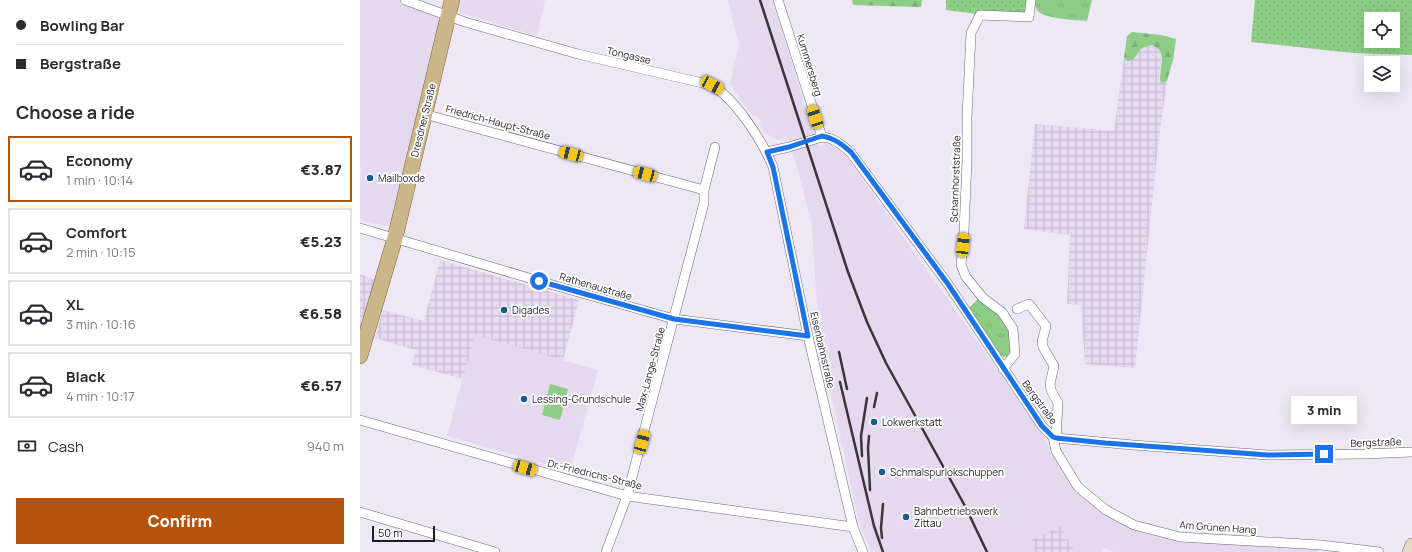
<!DOCTYPE html>
<html lang="en">
<head>
<meta charset="utf-8">
<style>
	:root { --surface:#fff; --page:#f2f2f3; --text:#2b2b33; --muted:#7c7c81; --line:#e1e1e2; --accent:#b45309 }
	body { margin:0; font-family:Manrope,sans-serif; background:var(--page); color:var(--text); height:100vh; display:flex; flex-direction:column; font-size:15px; white-space:nowrap }
	* { box-sizing:border-box; margin:0 }
	p { font-size:13px; color:var(--muted) }
	.icon { flex:none; width:22px; height:22px; fill:none; stroke:currentColor; stroke-width:2; stroke-linecap:round; stroke-linejoin:round }
	.map { position:relative; flex:1; overflow:hidden }
	.sheet { display:flex; flex-direction:column; background:var(--surface); width:360px }
	.sheet>* { flex:none }
	.banner { display:grid; align-content:center; height:88px; padding:0 16px; background:var(--surface) }
	.fabs { position:absolute; left:1004px; top:12px; display:grid; gap:8px }
	.fabs a { display:grid; place-items:center; width:36px; height:36px; border-radius:0px; background:var(--surface); box-shadow:0 4px 16px #0002; font-size:20px }
	.scale { position:absolute; left:12px; bottom:10px; width:63px; box-sizing:border-box; padding-left:4px; border:2px solid #201e23; border-top:0; font-size:11px; line-height:14px; white-space:nowrap; color:#201e23; -webkit-text-stroke:3px #fff; paint-order:stroke }
	.end { position:absolute; width:18px; height:18px; margin:-9px; border:5px solid #1a73e8; background:#fff; box-shadow:0 0 0 2px #fff }
	.from { border-radius:50% }
	.bubble { position:absolute; height:28px; border-radius:0px; background:var(--surface); box-shadow:0 4px 16px #0002; font-size:13px; font-weight:800; line-height:28px; text-align:center }
	.car { position:absolute; width:12px; height:24px; margin:-12px -6px; border-radius:5px; box-shadow:0 0 3px 1px #0007; background:linear-gradient(#f5c518 24%,#345 0 40%,#f5c518 0 76%,#345 0 86%,#f5c518 0) }
	.banner b { display:flex; align-items:center; gap:14px; height:38px; font-size:15px }
	.banner b+b { border-top:1px solid var(--line) }
	.banner i { width:10px; height:10px; background:var(--text) }
	ul { padding:0; list-style:none }
	li { display:flex; align-items:center; gap:12px; height:66px; margin:0 8px 6px; padding:0 8px; border:2px solid var(--line); border-radius:0px }
	li div { flex:1 }
	li b { display:block; font-size:15px }
	li em { font-style:normal; font-weight:800 }
	li.selected { border-color:var(--accent) }
	li>.icon { width:36px; height:36px; stroke-width:1.5 }
	h2 { padding:0 16px; font-size:18px; line-height:48px }
	.pay { display:flex; align-items:center; gap:10px; height:44px; padding:0 16px; font-size:15px }
	.pay p { margin-inline-start:auto }
	.primary-button { display:flex; gap:8px; margin-top:auto; padding:8px 16px }
	.primary-button a { flex:1; height:46px; border-radius:0px; background:var(--accent); color:#fff; font-size:16px; font-weight:800; line-height:46px; text-align:center }
	main { display:flex; flex:1; min-height:0 }
	.map>svg:first-child { display:block }
	.built { fill:#e4d9ef }
	.industrial { fill:url(#industrial-grid) }
	.grass { fill:url(#grass-tufts) }
	.forest { fill:url(#forest-firs) }
	.garden { fill:url(#garden-dots); fill-rule:evenodd }
	.pitch { fill:#8ecd86 }
	.lines { fill:none; stroke-linecap:round; stroke-linejoin:round }
	.street-casing { stroke:#6f6976; stroke-width:10 }
	.secondary-casing { stroke:#6f6976; stroke-width:14 }
	.primary-casing { stroke:#786232; stroke-width:16 }
	.street { stroke:#fff; stroke-width:9 }
	.secondary { stroke:#e5dbc4; stroke-width:13 }
	.primary { stroke:#cab689; stroke-width:15 }
	.rail { stroke:#38353b; stroke-width:2.5 }
	.route { stroke:#1a73e8; stroke-width:5 }
	.poi-dot { fill:#1a5c91; stroke:#fff; stroke-width:1.5 }
	.labels { text-anchor:middle; stroke-width:3.5; stroke-linejoin:round; paint-order:stroke }
	.street-label { font-size:10px; fill:#201e23; stroke:#fff }
	.poi-label { font-size:10px; fill:#201e23; stroke:#fff; text-anchor:start }
</style>
</head>
<body>
<main>
<section class="sheet">
<div class="banner">
<b><i class="from"></i>Bowling Bar</b>
<b><i></i>Bergstraße</b>
</div>
<h2>Choose a ride</h2>
<ul>
<li class="selected"><svg class="icon" aria-label="car" viewBox="0 0 24 24"><path d="M5 17H2v-5l4-1 3-4h7l3 4 3 1v5h-3M9 17h6M6 11h13"/><circle cx="7" cy="17" r="2"/><circle cx="17" cy="17" r="2"/></svg><div><b>Economy</b><p>1 min · 10:14</p></div><em>€3.87</em></li>
<li><svg class="icon" aria-label="car" viewBox="0 0 24 24"><path d="M5 17H2v-5l4-1 3-4h7l3 4 3 1v5h-3M9 17h6M6 11h13"/><circle cx="7" cy="17" r="2"/><circle cx="17" cy="17" r="2"/></svg><div><b>Comfort</b><p>2 min · 10:15</p></div><em>€5.23</em></li>
<li><svg class="icon" aria-label="car" viewBox="0 0 24 24"><path d="M5 17H2v-5l4-1 3-4h7l3 4 3 1v5h-3M9 17h6M6 11h13"/><circle cx="7" cy="17" r="2"/><circle cx="17" cy="17" r="2"/></svg><div><b>XL</b><p>3 min · 10:16</p></div><em>€6.58</em></li>
<li><svg class="icon" aria-label="car" viewBox="0 0 24 24"><path d="M5 17H2v-5l4-1 3-4h7l3 4 3 1v5h-3M9 17h6M6 11h13"/><circle cx="7" cy="17" r="2"/><circle cx="17" cy="17" r="2"/></svg><div><b>Black</b><p>4 min · 10:17</p></div><em>€6.57</em></li>
</ul>
<div class="pay"><svg class="icon" aria-label="cash" viewBox="0 0 24 24"><path d="M3 7h18v10H3z"/><circle cx="12" cy="12" r="2"/></svg>Cash<p>940 m</p></div>
<div class="primary-button"><a>Confirm</a></div>
</section>
<div class="map">
<svg width="1052" height="552" viewBox="0 0 1052 552">
	<defs>
		<pattern id="industrial-grid" width="8" height="8" patternUnits="userSpaceOnUse"><rect width="8" height="8" fill="#e4d9ef"/><path d="M0 4h8M4 0v8" fill="none" stroke="#c3bacd"/></pattern>
		<pattern id="grass-tufts" width="24" height="20" patternUnits="userSpaceOnUse"><rect width="24" height="20" fill="#8ecd86"/><path d="M3 7l-1-3M5 7V3M7 7l1-3M15 17l-1-3M17 17v-4M19 17l1-3" fill="none" stroke="#7ab073"/></pattern>
		<pattern id="forest-firs" width="22" height="20" patternUnits="userSpaceOnUse"><rect width="22" height="20" fill="#8ecd86"/><path d="M5 1l3.5 6h-7zM16 11l3.5 6h-7z" fill="#7ab073"/></pattern>
		<pattern id="garden-dots" width="8" height="8" patternUnits="userSpaceOnUse"><rect width="8" height="8" fill="#8ecd86"/><path d="M2 2h.1M6 6h.1" fill="none" stroke="#7ab073" stroke-width="1.8" stroke-linecap="round"/></pattern>
	</defs>
	<rect width="100%" height="100%" fill="#eee7f6"/>
	<g class="built">
		<path d="M0,0H60L82,8L30,227L0,220V180L2,168L0,167Z"/>
		<path d="M100,0H185L177,36L101,13L98,8Z"/>
		<path d="M368,0H413L454,135L429,142L428,140H417L404,132L398,123L401,121L396,115L393,117L370,84L379,46Z"/>
		<path d="M456,143L460,146L467,144L474,145L486,156L647,383L682,434L713,487L743,514L772,527L820,540L961,544L957,552H755L741,547L742,552H715L701,527L670,541L676,552H511L498,519L459,338L452,227L443,189L432,150Z"/>
		<path d="M115,335L238,370L210,471L87,436Z"/>
	</g>
	<g class="industrial">
		<path d="M792,45L800,50L802,55L799,79L801,83L807,81L799,137L775,368L725,364L721,305L707,304L710,235L664,229L675,124L754,131L764,58L768,61L773,60L782,48Z"/>
		<path d="M80,260L219,300L203,360L115,335L103,379L52,365L56,350L15,338L23,310L64,321Z"/>
		<path d="M0,274L15,280L0,334Z"/>
		<path d="M701,526L715,552H676L670,541Z"/>
	</g>
	<g class="grass">
		<path d="M676,0H732L727,21C716,20 683,19 677,10C675,7 675,3 676,0Z"/>
		<path d="M619,298L641,317L650,328L651,349L649,355L647,357L641,356L609,308Z"/>
	</g>
	<g class="forest">
		<path d="M492,0H562L561,7L493,5Z"/>
		<path d="M772,32L801,35L816,39L813,60L807,81L801,83C798,75 805,57 800,51C799,49 795,47 792,45L782,48L773,60L768,61L764,58L767,36Z"/>
	</g>
	<g class="garden">
		<path d="M586,0H670L668,15L617,14L586,10Z"/>
		<path d="M895,0H1052V55L993,53L891,42ZM1011,19H1033V41H1011Z"/>
	</g>
	<path class="pitch" d="M190,384L208,389L200,420L182,415Z"/>
	<g class="lines">
		<defs>
			<g id="street">
				<path d="M45,0L105,22L218,54L351,85C375,98 403,142 413,167L448,336L493,527L503,552"/>
				<path d="M418,0L462,137"/>
				<path d="M64,114L344,190"/>
				<path d="M407,152L429,147L462,137C475,138 482,145 491,153L588,284L682,426L693,437L696,438L773,445L908,455L1004,454L1052,452"/>
				<path d="M0,228L179,281L314,319L448,336"/>
				<path d="M657,309L669,304L686,326L682,342L683,347L694,366L690,384L691,390L698,403L696,438"/>
				<path d="M643,369L655,354L653,329L642,312L623,298L606,277L601,265L604,231L607,160V117L611,33L620,15L669,17L671,0"/>
				<path d="M0,420L267,496L493,527"/>
				<path d="M693,437L696,451L718,487L746,510L774,525L820,537L961,545L1019,552"/>
				<path d="M0,512L135,552"/>
				<path d="M246,552L267,496L344,203V190L355,147"/>
			</g>
			<path id="secondary" d="M1049,552L1052,545"/>
			<path id="primary" d="M0,356L35,238L92,0"/>
		</defs>
		<use href="#street" class="street-casing"/>
		<use href="#secondary" class="secondary-casing"/>
		<use href="#primary" class="primary-casing"/>
		<use href="#street" class="street"/>
		<use href="#secondary" class="secondary"/>
		<use href="#primary" class="primary"/>
		<g class="rail">
			<path d="M400,0L488,272L507,322L526,363L605,506L627,552"/>
			<path d="M479,352L487,389"/>
			<path d="M480,382L514,526L523,552"/>
			<path d="M514,407L517,393"/>
			<path d="M509,436L508,448L510,490"/>
			<path d="M502,456L501,436L507,398"/>
			<path d="M522,538L521,528L523,504"/>
		</g>
	</g>
	<g class="lines">
		<path class="route" d="M179,281L314,319L448,336L413,167L407,152L429,147L462,136C475,138 482,145 491,152L588,284L682,426L693,437L696,438L745,443L908,455L964,454"/>
	</g>
	<g class="poi-dot">
		<circle cx="10" cy="178" r="4"/>
		<circle cx="144" cy="310" r="4"/>
		<circle cx="164" cy="399" r="4"/>
		<circle cx="514" cy="422" r="4"/>
		<circle cx="522" cy="472" r="4"/>
		<circle cx="546" cy="517" r="4"/>
	</g>
	<g class="labels">
		<g class="street-label">
			<text transform="translate(269 55) rotate(13)" y="4">Tongasse</text>
			<text transform="translate(450 65) rotate(73)" y="4">Kummersberg</text>
			<text transform="translate(63 120) rotate(-76)" y="4">Dresdner Straße</text>
			<text transform="translate(138 122) rotate(15)" y="4">Friedrich-Haupt-Straße</text>
			<text transform="translate(595 179) rotate(-88)" y="4">Scharnhorststraße</text>
			<text transform="translate(236 286) rotate(16)" y="4">Rathenaustraße</text>
			<text transform="translate(463 350) rotate(77)" y="4">Eisenbahnstraße</text>
			<text transform="translate(290 369) rotate(-75)" y="4">Max-Lange-Straße</text>
			<text transform="translate(680 402) rotate(54)" y="4">Bergstraße</text>
			<text transform="translate(1016 442) rotate(-2)" y="4">Bergstraße</text>
			<text transform="translate(235 474) rotate(14)" y="4">Dr.-Friedrichs-Straße</text>
			<text transform="translate(858 527) rotate(4)" y="4">Am Grünen Hang</text>
		</g>
		<g class="poi-label">
			<text x="18" y="182">Mailboxde</text>
			<text x="152" y="314">Digades</text>
			<text x="172" y="403">Lessing-Grundschule</text>
			<text x="522" y="426">Lokwerkstatt</text>
			<text x="530" y="476">Schmalspurlokschuppen</text>
			<text x="554" y="515">Bahnbetriebswerk<tspan x="554" dy="12">Zittau</tspan></text>
		</g>
	</g>
</svg>
<div class="fabs">
<a><svg class="icon" aria-label="locate" viewBox="0 0 24 24"><circle cx="12" cy="12" r="6"/><path d="M12 2v4M12 18v4M2 12h4M18 12h4"/></svg></a>
<a><svg class="icon" aria-label="layers" viewBox="0 0 24 24"><path d="M12 4l9 5-9 5-9-5zM3 14l9 5 9-5"/></svg></a>
</div>
<div class="scale">50 m</div>
<i class="end from" style="left:179px;top:281px"></i>
<i class="end" style="left:964px;top:454px"></i>
<div class="bubble" style="left:931px;top:396px;width:66px">3 min</div>
<i class="car" style="left:352px;top:85px;rotate:118deg"></i>
<i class="car" style="left:455px;top:117px;rotate:342deg"></i>
<i class="car" style="left:211px;top:154px;rotate:285deg"></i>
<i class="car" style="left:285px;top:174px;rotate:285deg"></i>
<i class="car" style="left:603px;top:245px;rotate:6deg"></i>
<i class="car" style="left:282px;top:442px;rotate:15deg"></i>
<i class="car" style="left:165px;top:468px;rotate:106deg"></i>
</div>
</main>
</body>
</html>
